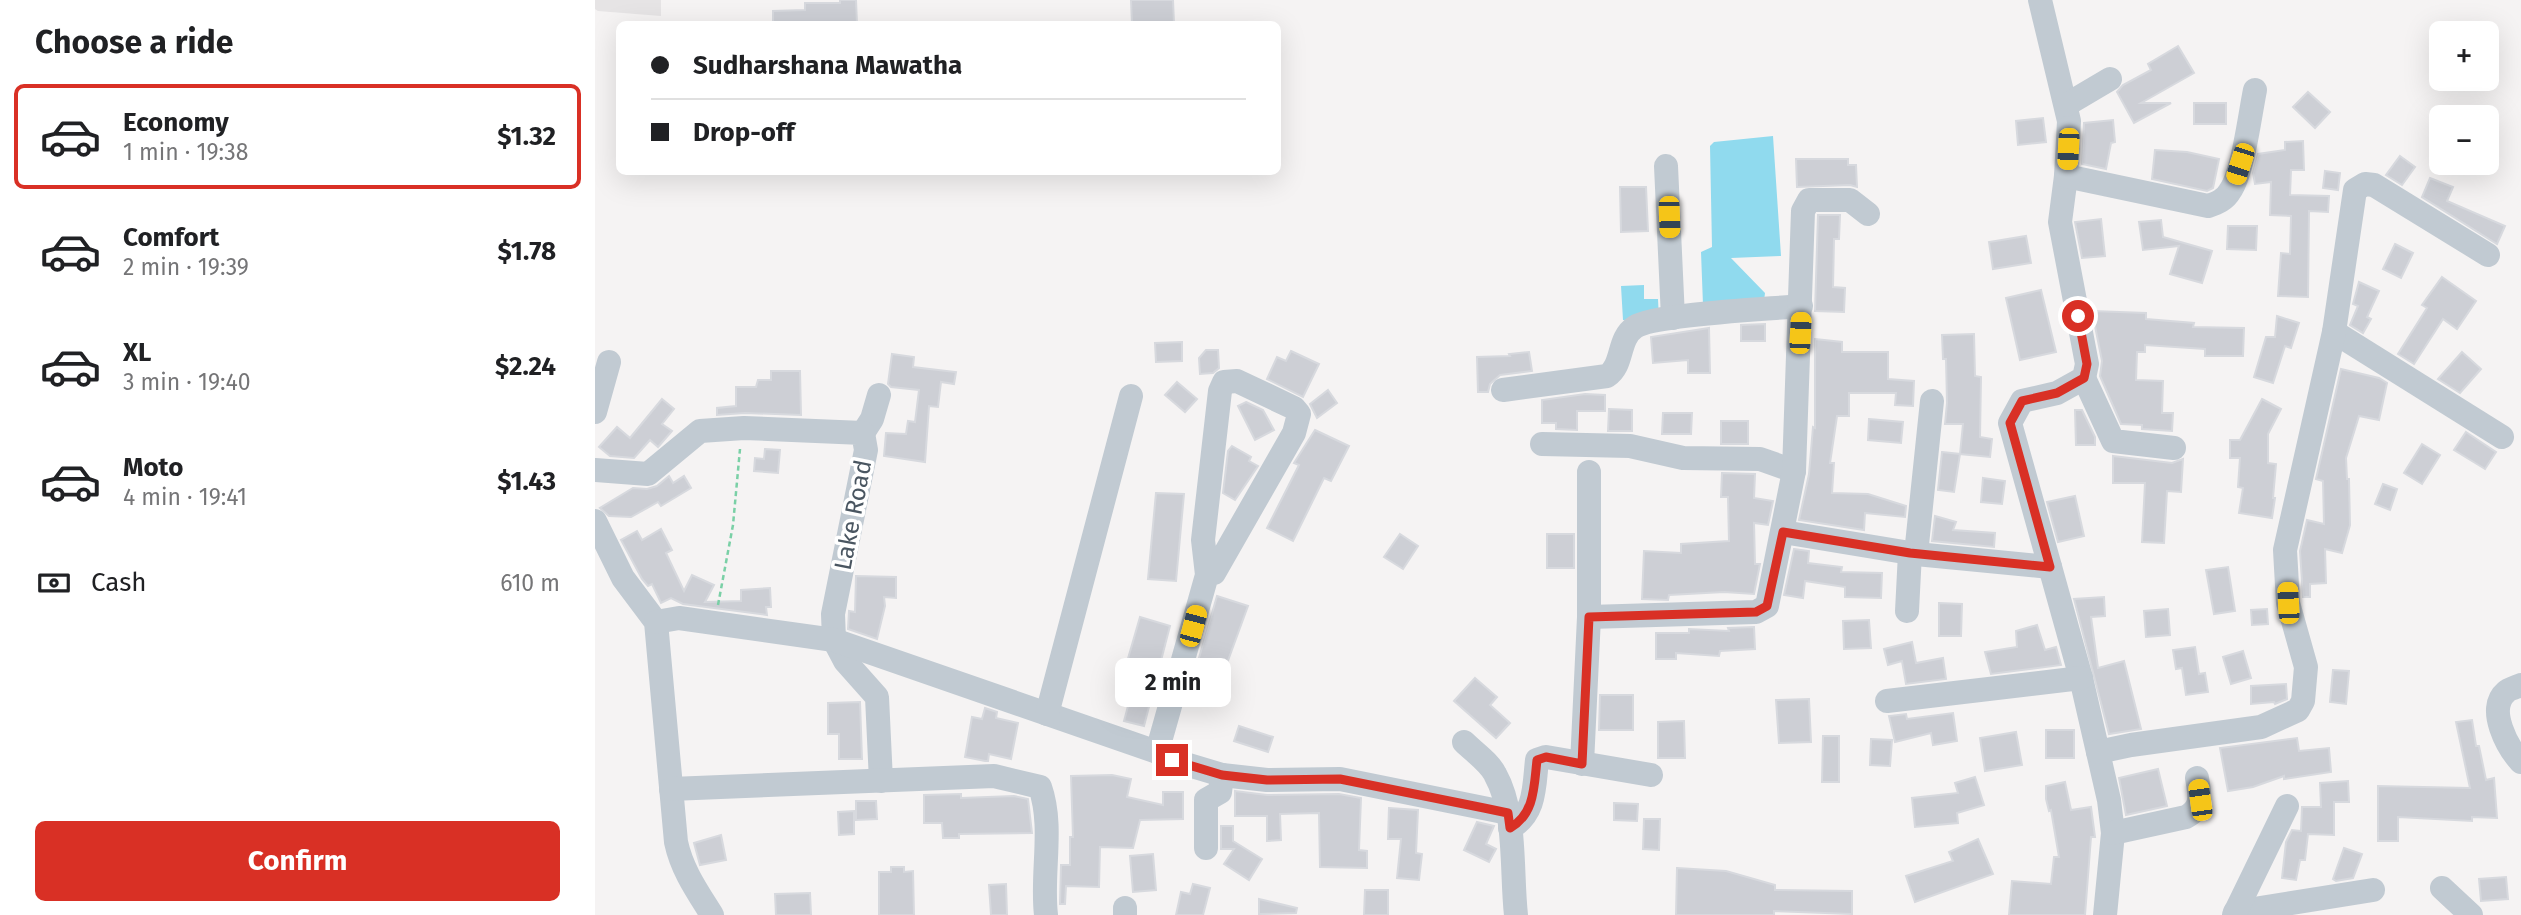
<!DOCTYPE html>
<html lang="en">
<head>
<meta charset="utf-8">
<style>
	:root { --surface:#fff; --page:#f6f6f6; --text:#202124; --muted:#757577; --line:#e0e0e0; --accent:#d93025 }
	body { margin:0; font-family:"Fira Sans",sans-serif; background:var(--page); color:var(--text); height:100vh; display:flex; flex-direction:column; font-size:26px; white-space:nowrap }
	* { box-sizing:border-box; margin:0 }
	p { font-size:23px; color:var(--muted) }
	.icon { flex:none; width:38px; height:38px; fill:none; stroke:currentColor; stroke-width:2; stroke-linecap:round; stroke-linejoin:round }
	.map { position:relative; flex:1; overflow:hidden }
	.sheet { display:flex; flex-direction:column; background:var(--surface); width:595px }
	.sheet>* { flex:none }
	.hud { position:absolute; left:21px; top:21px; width:665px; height:154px; border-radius:10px; box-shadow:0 7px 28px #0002; display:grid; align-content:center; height:154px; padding:0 35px; background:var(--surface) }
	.controls { position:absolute; left:1834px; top:21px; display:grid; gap:14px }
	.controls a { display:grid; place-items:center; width:70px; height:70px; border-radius:10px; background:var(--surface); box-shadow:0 7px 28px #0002; font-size:35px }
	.end { position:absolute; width:32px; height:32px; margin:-16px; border:9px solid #d93025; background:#fff; box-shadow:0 0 0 4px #fff }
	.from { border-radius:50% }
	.bubble { position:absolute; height:49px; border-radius:10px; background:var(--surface); box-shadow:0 7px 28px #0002; font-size:23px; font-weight:700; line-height:49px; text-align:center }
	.car { position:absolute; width:21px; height:42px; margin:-21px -10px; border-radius:9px; box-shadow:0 0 5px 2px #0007; background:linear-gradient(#f5c518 24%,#345 0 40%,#f5c518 0 76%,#345 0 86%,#f5c518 0) }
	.hud b { display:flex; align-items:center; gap:24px; height:66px; font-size:26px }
	.hud b+b { border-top:2px solid var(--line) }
	.hud i { width:18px; height:18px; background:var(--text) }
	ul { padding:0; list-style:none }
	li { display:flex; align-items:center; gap:21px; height:105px; margin:0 14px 10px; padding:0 21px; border:4px solid transparent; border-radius:10px }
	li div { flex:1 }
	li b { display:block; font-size:26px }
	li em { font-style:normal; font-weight:700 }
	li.current { border-color:var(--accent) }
	li>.icon { width:63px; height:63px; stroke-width:1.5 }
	h2 { padding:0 35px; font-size:32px; line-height:84px }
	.pay { display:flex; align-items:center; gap:18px; height:77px; padding:0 35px; font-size:26px }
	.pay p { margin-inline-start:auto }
	.primary-button { display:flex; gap:14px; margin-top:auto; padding:14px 35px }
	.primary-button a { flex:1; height:80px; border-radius:10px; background:var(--accent); color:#fff; font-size:28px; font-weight:700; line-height:80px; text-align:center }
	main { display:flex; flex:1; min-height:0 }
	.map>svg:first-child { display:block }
	.education { fill:#e6e4e5 }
	.water { fill:#90daee }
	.building { fill:#cdcfd5; stroke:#d7d9de; stroke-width:2 }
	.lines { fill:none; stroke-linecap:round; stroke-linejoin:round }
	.path { stroke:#7ad0a6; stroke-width:2.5; stroke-dasharray:5 3.5; stroke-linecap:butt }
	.minor { stroke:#c1cad2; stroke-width:24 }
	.route { stroke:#d93025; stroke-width:9 }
	.labels { text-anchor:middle; stroke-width:7; stroke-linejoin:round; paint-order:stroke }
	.street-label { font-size:24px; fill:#4a5661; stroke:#fff }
</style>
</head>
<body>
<main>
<section class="sheet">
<h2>Choose a ride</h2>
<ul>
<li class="current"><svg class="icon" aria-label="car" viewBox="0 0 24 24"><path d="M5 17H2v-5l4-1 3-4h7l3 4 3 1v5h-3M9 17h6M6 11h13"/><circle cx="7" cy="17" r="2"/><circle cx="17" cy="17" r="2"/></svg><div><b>Economy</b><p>1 min · 19:38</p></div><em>$1.32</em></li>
<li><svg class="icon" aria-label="car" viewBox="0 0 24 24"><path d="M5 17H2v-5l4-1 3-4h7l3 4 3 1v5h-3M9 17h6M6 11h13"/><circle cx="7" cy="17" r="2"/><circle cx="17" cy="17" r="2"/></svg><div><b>Comfort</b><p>2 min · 19:39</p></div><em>$1.78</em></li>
<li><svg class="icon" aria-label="car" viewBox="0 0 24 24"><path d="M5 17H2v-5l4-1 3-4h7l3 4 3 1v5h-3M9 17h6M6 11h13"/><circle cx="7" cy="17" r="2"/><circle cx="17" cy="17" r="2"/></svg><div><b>XL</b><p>3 min · 19:40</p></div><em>$2.24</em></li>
<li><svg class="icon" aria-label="car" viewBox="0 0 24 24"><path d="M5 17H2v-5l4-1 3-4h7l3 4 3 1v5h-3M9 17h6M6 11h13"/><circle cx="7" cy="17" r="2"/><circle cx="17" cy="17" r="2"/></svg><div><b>Moto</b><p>4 min · 19:41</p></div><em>$1.43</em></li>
</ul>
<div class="pay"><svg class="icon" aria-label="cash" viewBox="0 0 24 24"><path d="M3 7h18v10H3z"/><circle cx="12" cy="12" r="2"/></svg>Cash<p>610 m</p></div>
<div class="primary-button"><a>Confirm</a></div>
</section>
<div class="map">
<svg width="1926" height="915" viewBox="0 0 1926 915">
	<rect width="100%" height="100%" fill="#f5f3f3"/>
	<path class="education" d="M0,0H66V16L3,11L0,9Z"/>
	<g class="water">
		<path d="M1178,136L1186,256L1136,258L1170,293L1169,301L1108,305L1106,252L1117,247L1115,146L1119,142Z"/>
		<path d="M1049,285V299H1063L1064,319L1028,320L1026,286Z"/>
	</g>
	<g class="building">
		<path d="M245,0H261L262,24H178V11L210,10V3H245Z"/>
		<path d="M536,0H578L579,24H537Z"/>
		<path d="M1583,46L1599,73L1546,103H1576L1539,123L1522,92L1528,85L1556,70L1553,64Z"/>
		<path d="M1713,92L1735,112L1720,128L1698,107Z"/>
		<rect x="1599" y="103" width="32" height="21"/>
		<path d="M1448,118L1451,142L1423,145L1421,121Z"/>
		<path d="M1518,120L1520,142L1516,143L1511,169L1487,164L1489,123Z"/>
		<path d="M1708,141L1709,170H1696L1695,195L1734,196L1733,212L1714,211L1713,297L1683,296L1686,253L1695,254L1696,216L1675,215L1676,182L1660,184L1658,173L1663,154L1690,150V142Z"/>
		<path d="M1560,150L1592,152L1624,159L1618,188L1612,191L1557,179Z"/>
		<path d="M1805,156L1820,167L1807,185L1791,175Z"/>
		<path d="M1201,159H1253V165H1261L1262,187L1255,185L1202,187Z"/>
		<path d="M1730,171L1745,173L1743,190L1728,188Z"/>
		<path d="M1835,178L1858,187L1852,201L1910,226L1902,244L1827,197Z"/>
		<path d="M1025,187H1051L1053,231L1026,232Z"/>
		<path d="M1223,215H1245L1244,239H1239L1238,287L1250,288L1249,312L1220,311Z"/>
		<path d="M1506,219L1510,256L1487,258L1480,222Z"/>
		<path d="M1566,220L1568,237L1617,251L1607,283L1575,274L1584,246L1548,250L1544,222Z"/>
		<path d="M1633,226H1662L1661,250L1632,249Z"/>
		<path d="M1431,236L1436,263L1398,269L1394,242Z"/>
		<path d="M1800,244L1818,253L1806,278L1788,269Z"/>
		<path d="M1847,277L1881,301L1862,329L1848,319L1819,364L1803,354L1832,308L1827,305Z"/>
		<path d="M1764,282L1784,291L1772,317L1776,319L1768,333L1755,325L1763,306L1758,304Z"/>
		<path d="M1446,290L1461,352L1425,360L1411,298Z"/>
		<path d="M1497,311L1551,313V319L1599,323L1598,327L1649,328L1648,356H1610V349L1550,345V352H1542L1541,380L1568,381L1567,413H1578L1577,431L1547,429V425L1526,424L1505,376L1507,361Z"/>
		<path d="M1682,316L1704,323L1696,348L1690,346L1678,383L1659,377L1671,337H1680Z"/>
		<path d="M1170,324V341H1146V325Z"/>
		<path d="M1114,328L1115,373H1093V360L1058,363L1056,337Z"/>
		<path d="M1379,334L1380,376L1386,377L1385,437L1397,439L1395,457L1365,454L1368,424H1350L1352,403L1351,359H1348L1347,335Z"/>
		<path d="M1220,339L1247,342V352H1293V379L1319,381L1318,406L1300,405L1301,393H1254V416H1242L1235,463H1239L1237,493L1273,494L1311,506L1310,517L1270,513L1269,530L1204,520L1214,474L1218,427L1220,428Z"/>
		<path d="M587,342V361L561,362L560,343Z"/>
		<path d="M611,350H623L624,368L618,373L605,374L604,358Z"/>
		<path d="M696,351L724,364L708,397L672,379L682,357L691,361Z"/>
		<path d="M934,352L937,371L905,375L895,384L893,392H883L882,357L915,356L914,354Z"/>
		<path d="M1867,352L1886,369L1865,393L1843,379Z"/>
		<path d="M297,354L319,357L318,367L361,372L359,384L346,382L343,407L334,406L330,462L289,456L291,433L311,434L313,421L320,422L324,390L296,387L293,384Z"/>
		<path d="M1746,369L1784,378L1792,383L1784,420L1764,416L1751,458L1752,479H1754L1755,525L1747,553L1730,549L1731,583L1715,584V597H1708L1705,551L1712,520L1729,524L1728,481L1721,479Z"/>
		<path d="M176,371H205L206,415L150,413L122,415V408L141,406V387H161L163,380H176Z"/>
		<path d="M582,382L602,399L590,412L570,395Z"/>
		<path d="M733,390L742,403L722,418L715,404Z"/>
		<path d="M990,394L1010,395V411H982V430L961,429V423H947V400Z"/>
		<path d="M67,399L79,409L67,424L77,431L63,447L55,440L39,458L15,456L4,447L22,427L35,438Z"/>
		<path d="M1667,399L1686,409L1673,434V463L1681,464L1678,498H1680L1677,518L1644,513L1648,488L1643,487L1645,458H1635V440H1645Z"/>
		<path d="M651,402L668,410L679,430L660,440L643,406Z"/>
		<path d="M1014,409L1037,410V431H1013Z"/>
		<path d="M1480,410H1487L1500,437V445H1481Z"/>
		<path d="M1068,413H1097L1096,434H1067Z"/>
		<path d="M1274,419L1308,422L1306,443L1273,440Z"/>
		<rect x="1126" y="421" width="27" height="23"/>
		<path d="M720,430L754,446L736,481L729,478L698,541L672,528L704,465L699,463Z"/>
		<path d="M1871,432L1901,452L1890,469L1859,450Z"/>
		<path d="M1827,444L1845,455L1827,484L1809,473Z"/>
		<path d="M637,446L656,457L654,461L663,466L640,500L628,493L633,451Z"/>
		<path d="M170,449L185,450L183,473L159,471L160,458L169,459Z"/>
		<path d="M1347,452L1365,454L1359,492L1343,490Z"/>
		<path d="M1518,456L1577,463L1588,459L1586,492L1572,491L1569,543L1547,542L1550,483H1518Z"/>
		<path d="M1127,473L1160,474L1159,498L1178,501L1173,525L1159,523L1160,564H1165L1159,594L1129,592L1074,595L1073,600L1047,599L1049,551L1086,553V544L1134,541L1133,497H1126Z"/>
		<path d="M74,476L78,483L89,476L96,488L66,506L63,502L36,517L14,516L5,508L38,488L52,489L62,486Z"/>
		<path d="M1388,478L1410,481L1407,504L1386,502Z"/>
		<path d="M1788,484L1802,489L1795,510L1780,504Z"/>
		<path d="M561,493L589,494L581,581L553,579Z"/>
		<path d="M1480,496L1489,536L1463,542L1452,502Z"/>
		<path d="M1340,516L1361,522L1358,530L1400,533L1399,547L1337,541Z"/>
		<path d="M66,529L77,550L71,553L89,591L97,575L119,585L110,602L146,601V590L175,588L176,607H171L172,615L88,604L76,598L66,603L57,584L53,586L47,579L26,540L42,531L47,540Z"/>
		<path d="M805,534L823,546L808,569L789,557Z"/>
		<rect x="952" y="534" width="27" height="34"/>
		<path d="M1199,549L1214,551L1213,563L1247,567L1246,572L1287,573L1286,598L1250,597V587L1210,581L1208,598L1189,595Z"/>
		<path d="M1633,567L1640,611L1619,614L1611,570Z"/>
		<path d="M261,576L301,577V598L289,597L290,606L282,639L253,629L254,611L260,612Z"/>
		<path d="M622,596L653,606L627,677L601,668Z"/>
		<path d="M1509,597L1510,616L1496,617L1503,668L1529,661L1546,729L1514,734L1479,599Z"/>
		<path d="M1344,603L1367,604L1366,636H1344Z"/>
		<path d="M1573,609L1575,635L1551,637L1549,611Z"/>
		<path d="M1672,609L1673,624L1657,625L1656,610Z"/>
		<path d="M545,617L575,626L549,726L529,721L544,665L532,662Z"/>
		<path d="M1274,620L1276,648L1249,649L1248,621Z"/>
		<path d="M1442,625L1450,650L1461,647L1466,665L1396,674L1390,652L1422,647L1421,631Z"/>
		<path d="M1159,627L1160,649L1125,651L1124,656L1081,653V659H1061V633H1094V629L1134,631L1133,628Z"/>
		<path d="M1317,642L1321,663L1348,658L1351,679L1311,684L1307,661L1293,665L1289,649Z"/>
		<path d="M1600,647L1604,674L1610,673L1613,692L1591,695L1587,668L1581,669L1578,650Z"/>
		<path d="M1648,651L1656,678L1636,684L1628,657Z"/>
		<path d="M1738,670L1754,671L1751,704L1735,702Z"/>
		<path d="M880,678L902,697L895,705L915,723L901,738L859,701Z"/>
		<path d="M1691,684L1692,699L1680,704L1679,702L1656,704V686Z"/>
		<path d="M1005,695H1038V730H1004Z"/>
		<path d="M1214,699L1216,742L1184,743L1181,700Z"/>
		<path d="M265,702L267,759H244V734H233V703Z"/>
		<path d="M390,708L402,712L401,718L423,723L416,759L394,754L393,761H390L370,757L377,717L387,719Z"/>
		<path d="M1358,713L1362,741L1338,745L1336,733L1300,742L1294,716L1311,714L1312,719Z"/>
		<path d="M1877,720L1881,746H1884L1891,780L1899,778L1902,818L1877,817V821L1803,817V841H1783V786L1875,788L1861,722Z"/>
		<path d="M1089,721L1090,758H1063V722Z"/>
		<path d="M644,726L678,737L673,752L639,741Z"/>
		<rect x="1451" y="730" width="28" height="28"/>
		<path d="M1421,732L1427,765L1390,771L1385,738Z"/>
		<path d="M1228,736H1244V782H1227Z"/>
		<path d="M1702,738L1704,751L1734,748L1736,772L1689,779V776L1658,787L1633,791L1625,748Z"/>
		<path d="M1276,739L1297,740L1295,766L1275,765Z"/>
		<path d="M1563,769L1572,806L1531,815L1524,778Z"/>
		<path d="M517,775L536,779L532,797L568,805V792H588V819L545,820L538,848L505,847L504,887L471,886L470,904H465L466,865H475V837H478L476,776Z"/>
		<path d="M1380,777L1389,805L1362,813L1363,823L1320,827L1317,798L1363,793L1360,783Z"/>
		<path d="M1753,781L1754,802H1739V835L1713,834L1710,860H1705L1701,880L1687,878L1691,842L1697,830L1706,831L1707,807H1726L1725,783Z"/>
		<path d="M1470,782L1476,810L1496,807L1500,837H1496L1490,915H1414L1417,881L1456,884L1459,857H1464L1456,810L1454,811L1451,799V786Z"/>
		<path d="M640,791L672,795L744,794L766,798L764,850L772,851V868L725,867L724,813L685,814L686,840L672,841V816H640Z"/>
		<path d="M366,794V798L419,796L433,799L437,833L364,834V838H348L347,823H329V795Z"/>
		<path d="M261,801H281L282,819L261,820Z"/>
		<path d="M1019,803L1043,804L1042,821L1019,820Z"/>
		<path d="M794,808L823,810L821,853L827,854L824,880L802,878L806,839H793Z"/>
		<path d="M259,811V834L244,835L243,812Z"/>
		<path d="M1049,819H1065L1064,850L1048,849Z"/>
		<path d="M882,822L899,826L891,844L901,849L894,862L869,850Z"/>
		<path d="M626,826H638V841L667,859L654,880L629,864L639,849H626Z"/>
		<path d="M126,835L131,860L105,865L99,843Z"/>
		<path d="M1383,839L1398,874L1320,902L1311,876L1358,861L1354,852Z"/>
		<path d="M1749,848L1767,854L1758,878L1741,881L1738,879Z"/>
		<path d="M558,854L561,890L538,892L535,856Z"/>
		<path d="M296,867H309V872L318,871L319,915H284V872H296Z"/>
		<path d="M1082,868L1131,871L1180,885V890L1257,891V914L1179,911V915H1081Z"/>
		<path d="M1911,877L1913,899L1886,901L1884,879Z"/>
		<path d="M411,884L412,915H396L394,885Z"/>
		<path d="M598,884L615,888L608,915H581L586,892L595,894Z"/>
		<path d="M770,890H793V915H769Z"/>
		<path d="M215,893L216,915H181L180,894Z"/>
		<path d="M664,899L702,908L701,913L664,914Z"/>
	</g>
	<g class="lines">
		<path class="path" d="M123,605L138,525L145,449"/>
		<g class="minor">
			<path d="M1445,0L1474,121L1471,176L1465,222L1492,364L1489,378L1462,393L1427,401L1415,423L1486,678L1514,800L1518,833L1510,915"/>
			<path d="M1471,105L1515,79"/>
			<path d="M1071,166L1078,318"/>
			<path d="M1471,176L1613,206C1622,203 1630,200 1635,191C1648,173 1655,114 1660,90"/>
			<path d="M1739,332L1907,437"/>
			<path d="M1489,378L1518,441L1579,448"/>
			<path d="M908,390L1012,376C1029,365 1022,339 1040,327C1060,314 1176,309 1206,306"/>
			<path d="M0,412L14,362"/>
			<path d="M268,433L277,419L284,395"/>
			<path d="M947,444L1035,446L1088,458L1165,459L1199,471"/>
			<path d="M0,470L53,474L105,431L149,428L268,433L271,450L238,614L239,640L250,661L282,697L286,781"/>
			<path d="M0,521L28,578L61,622L81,842C87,870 102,891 117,915"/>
			<path d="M1188,532L1321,554L1455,567"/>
			<path d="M1321,554L1337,401"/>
			<path d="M1312,611L1315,553"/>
			<path d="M994,617L1161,612L1172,606L1199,471L1208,211L1214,200H1255L1273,214"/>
			<path d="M61,622L84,618L239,640L562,752L577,760L627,775L672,780L745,779L913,813"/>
			<path d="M1926,685C1922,687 1914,689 1911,692C1891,709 1913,748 1926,762"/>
			<path d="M1292,701L1486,678"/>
			<path d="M452,714L536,396"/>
			<path d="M869,742C879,752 894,762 900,774C922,813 916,871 921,915"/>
			<path d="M562,752L612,575L608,540L625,391L629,382L642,381L699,408L704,414L699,433L619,573L612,575"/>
			<path d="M1503,752L1536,745L1666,727L1703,710L1708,701L1711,667L1693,603L1690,550L1739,332L1760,190L1770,184L1779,185L1893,255"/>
			<path d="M987,764L994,617V472"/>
			<path d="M76,789L399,776L445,787C459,827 446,873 451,915"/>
			<path d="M915,828C941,814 939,786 942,760L951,757L1056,775"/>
			<path d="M1518,833L1591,817C1608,808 1605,795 1602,778"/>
			<path d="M611,848V800L625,792L627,775"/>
			<path d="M1847,888L1876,915"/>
			<path d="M530,908V915"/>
			<path d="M1640,912L1778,890"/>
			<path d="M1639,915L1692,806"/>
		</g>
	</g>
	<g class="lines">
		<path class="route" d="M577,760L627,775L672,780L745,779L889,808L913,813L915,828C940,814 939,786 942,760L951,757L987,764L994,617L1161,612L1172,606L1188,532L1315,553L1455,567L1415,423L1427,401L1462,393L1489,378L1492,364L1483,316"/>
	</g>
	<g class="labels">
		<g class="street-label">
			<text transform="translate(258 515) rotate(-79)" y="8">Lake Road</text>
		</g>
	</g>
</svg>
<div class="controls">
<a>+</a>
<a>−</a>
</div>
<i class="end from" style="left:1483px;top:316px"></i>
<i class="end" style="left:577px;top:760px"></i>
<div class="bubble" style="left:520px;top:658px;width:116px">2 min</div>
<i class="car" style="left:1473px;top:149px;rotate:183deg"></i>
<i class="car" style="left:1645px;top:164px;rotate:198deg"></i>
<i class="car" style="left:1074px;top:217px;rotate:178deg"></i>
<i class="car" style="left:1205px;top:333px;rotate:3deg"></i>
<i class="car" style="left:1693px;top:603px;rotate:357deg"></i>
<i class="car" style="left:598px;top:626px;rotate:15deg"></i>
<i class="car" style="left:1605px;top:800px;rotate:352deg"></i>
<div class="hud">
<b><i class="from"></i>Sudharshana Mawatha</b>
<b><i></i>Drop-off</b>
</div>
</div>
</main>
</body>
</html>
